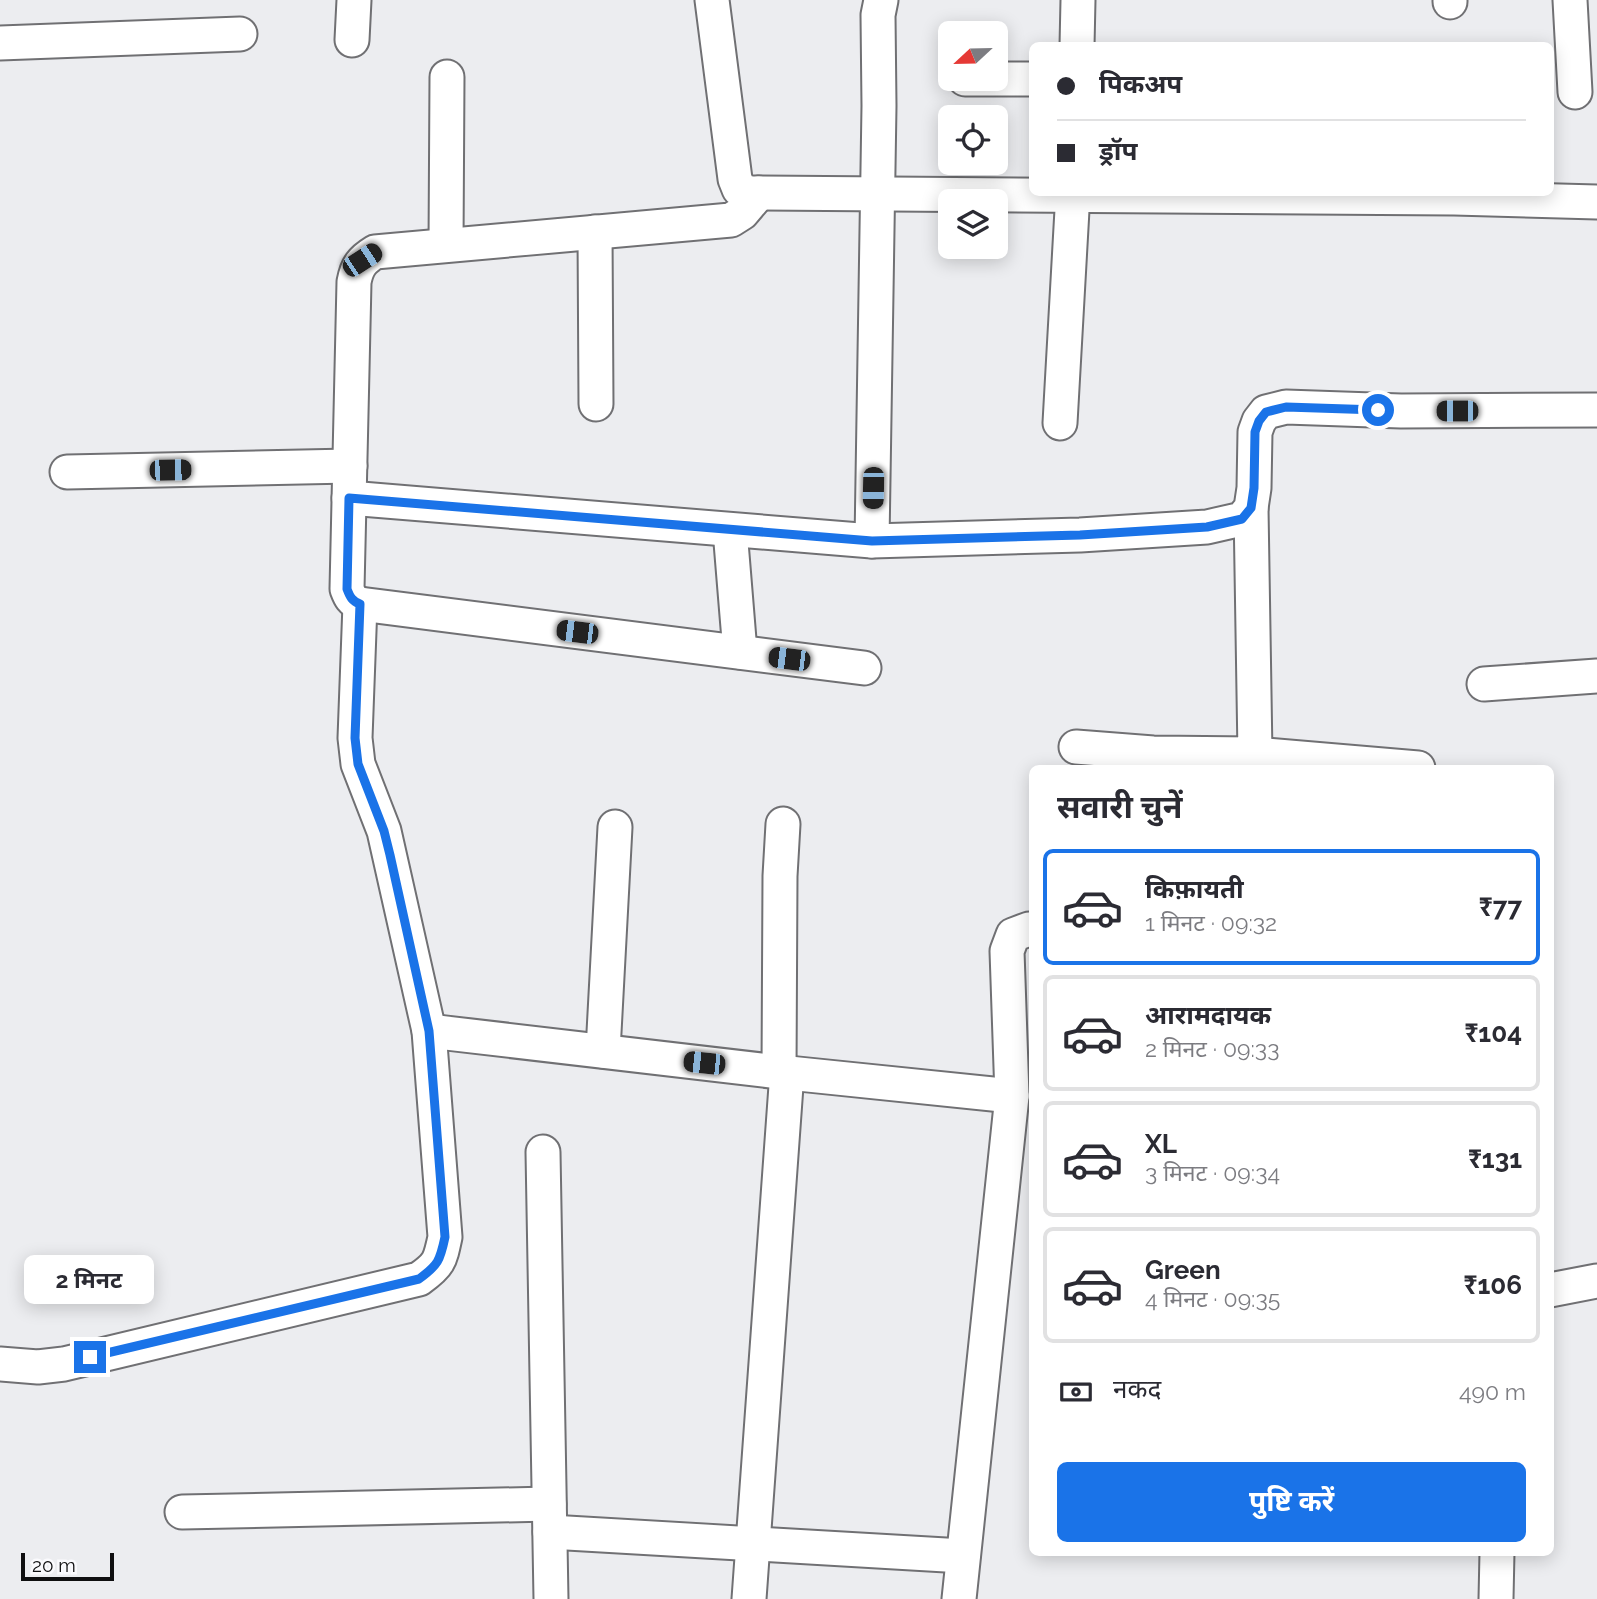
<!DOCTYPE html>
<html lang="hi">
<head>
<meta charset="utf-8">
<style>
	:root { --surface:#fff; --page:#f2f2f3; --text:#2b2b33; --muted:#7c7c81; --line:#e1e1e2; --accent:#1a73e8 }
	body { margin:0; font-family:Raleway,"Noto Sans Devanagari",sans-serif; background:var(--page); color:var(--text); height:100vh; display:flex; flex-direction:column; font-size:26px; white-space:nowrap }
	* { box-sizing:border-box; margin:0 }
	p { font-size:23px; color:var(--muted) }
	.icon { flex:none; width:38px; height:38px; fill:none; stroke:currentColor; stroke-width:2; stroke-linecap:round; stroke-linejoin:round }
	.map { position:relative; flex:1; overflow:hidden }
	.details { position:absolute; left:1029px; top:765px; width:525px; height:791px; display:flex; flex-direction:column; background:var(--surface); border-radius:10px; box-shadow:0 4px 18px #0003 }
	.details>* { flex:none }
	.guide { position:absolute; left:1029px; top:42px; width:525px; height:154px; border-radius:10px; box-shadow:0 4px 18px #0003; display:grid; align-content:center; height:154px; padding:0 28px; background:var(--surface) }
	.needle { width:46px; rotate:248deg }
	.buttons { position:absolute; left:938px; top:21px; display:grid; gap:14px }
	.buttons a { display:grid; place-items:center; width:70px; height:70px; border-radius:10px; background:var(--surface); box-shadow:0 4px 18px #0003; font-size:35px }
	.scale { position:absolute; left:21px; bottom:18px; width:93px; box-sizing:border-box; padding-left:7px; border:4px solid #0f0f10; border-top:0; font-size:19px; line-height:24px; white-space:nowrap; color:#0f0f10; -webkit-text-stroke:5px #fafafd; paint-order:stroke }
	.end { position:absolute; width:32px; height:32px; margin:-16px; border:9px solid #1a73e8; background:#fff; box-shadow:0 0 0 4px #fff }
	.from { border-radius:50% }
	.bubble { position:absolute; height:49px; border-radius:10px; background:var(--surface); box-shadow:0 4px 18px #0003; font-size:23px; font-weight:700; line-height:49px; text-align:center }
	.car { position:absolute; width:21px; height:42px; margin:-21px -10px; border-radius:9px; box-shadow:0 0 5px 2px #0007; background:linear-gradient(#222 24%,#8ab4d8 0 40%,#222 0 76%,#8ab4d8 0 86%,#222 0) }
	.guide b { display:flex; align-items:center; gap:24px; height:66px; font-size:26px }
	.guide b+b { border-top:2px solid var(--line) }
	.guide i { width:18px; height:18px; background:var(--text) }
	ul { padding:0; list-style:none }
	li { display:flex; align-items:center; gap:21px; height:116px; margin:0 14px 10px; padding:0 14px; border:4px solid var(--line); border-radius:10px }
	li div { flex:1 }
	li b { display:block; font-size:26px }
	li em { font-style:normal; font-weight:700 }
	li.selected { border-color:var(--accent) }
	li>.icon { width:63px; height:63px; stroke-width:1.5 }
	h2 { padding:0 28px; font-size:32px; line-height:84px }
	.pay { display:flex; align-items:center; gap:18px; height:77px; padding:0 28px; font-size:26px }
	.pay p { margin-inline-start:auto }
	.action { display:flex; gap:14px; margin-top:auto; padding:14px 28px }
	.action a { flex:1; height:80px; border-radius:10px; background:var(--accent); color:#fff; font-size:28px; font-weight:700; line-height:80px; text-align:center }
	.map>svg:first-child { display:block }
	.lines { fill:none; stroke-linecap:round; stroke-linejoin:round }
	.street-casing { stroke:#707073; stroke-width:37 }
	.street { stroke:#fff; stroke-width:33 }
	.route { stroke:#1a73e8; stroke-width:9 }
</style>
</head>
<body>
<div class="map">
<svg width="1597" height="1599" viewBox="0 0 1597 1599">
	<rect width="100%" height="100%" fill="#ecedf0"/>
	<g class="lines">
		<defs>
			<g id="street">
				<path d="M712,0L735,179L739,189L750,193L1454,198L1597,202"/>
				<path d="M1450,0V2"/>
				<path d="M1570,0L1575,92"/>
				<path d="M352,40L354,0"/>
				<path d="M0,43L240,34"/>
				<path d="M1077,46L1078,0"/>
				<path d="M965,79H1032"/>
				<path d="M759,193L742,213L731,220L375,252C362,260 357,266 354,282L347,589C350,597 352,601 360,604L864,668"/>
				<path d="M595,232L596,404"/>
				<path d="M446,245L447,77"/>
				<path d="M1060,423L1073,192"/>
				<path d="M67,472L350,466"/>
				<path d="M349,498L872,541L1080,535L1207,527L1242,519L1251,508L1254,488L1255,432L1259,421L1266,412L1286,407L1401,411L1597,410"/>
				<path d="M730,530L740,652"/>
				<path d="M872,541L879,106L878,15L881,0"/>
				<path d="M1484,684L1597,676"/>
				<path d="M1076,747L1153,753L1255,754L1251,508"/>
				<path d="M1255,754L1418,768"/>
				<path d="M429,1031L779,1072L1012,1096"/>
				<path d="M603,1051L615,827"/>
				<path d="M779,1072L780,876L783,824"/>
				<path d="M543,1152L551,1599"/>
				<path d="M1550,1290L1597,1281"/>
				<path d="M0,1364L38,1367L64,1364L419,1279C439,1265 440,1261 445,1237L429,1031L384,831L358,764L355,738L360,604"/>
				<path d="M182,1512L549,1504"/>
				<path d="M550,1532L963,1556"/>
				<path d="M749,1599L787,1072"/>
				<path d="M959,1599L1012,1096L1007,951L1013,935L1029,929H1032"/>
				<path d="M1496,1599L1497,1552"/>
			</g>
		</defs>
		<use href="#street" class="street-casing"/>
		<use href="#street" class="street"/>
	</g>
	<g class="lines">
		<path class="route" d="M90,1357L419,1279C438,1265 440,1261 445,1237L429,1031L390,855L384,831L358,764L355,738L360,604C352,601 350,597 347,589L349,498L872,541L1080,535L1207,527L1242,519L1251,508L1254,488L1255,432L1259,421L1266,412L1286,407L1378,410"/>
	</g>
</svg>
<div class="buttons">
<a><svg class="needle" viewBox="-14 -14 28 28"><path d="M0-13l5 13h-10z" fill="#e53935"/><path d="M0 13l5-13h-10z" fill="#7c7c81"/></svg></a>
<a><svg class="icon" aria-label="locate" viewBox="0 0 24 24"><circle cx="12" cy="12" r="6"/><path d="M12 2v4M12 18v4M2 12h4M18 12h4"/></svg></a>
<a><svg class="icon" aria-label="layers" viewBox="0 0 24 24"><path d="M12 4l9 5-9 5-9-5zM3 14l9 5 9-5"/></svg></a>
</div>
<div class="scale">20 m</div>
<i class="end from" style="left:1378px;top:410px"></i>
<i class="end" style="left:90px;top:1357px"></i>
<div class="bubble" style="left:24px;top:1255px;width:130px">2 मिनट</div>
<i class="car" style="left:362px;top:260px;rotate:57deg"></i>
<i class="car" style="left:1457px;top:411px;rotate:270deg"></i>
<i class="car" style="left:170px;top:470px;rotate:89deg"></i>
<i class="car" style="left:873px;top:488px;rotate:181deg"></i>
<i class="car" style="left:577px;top:632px;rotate:277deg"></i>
<i class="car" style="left:789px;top:659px;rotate:277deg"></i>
<i class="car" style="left:704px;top:1063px;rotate:276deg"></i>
<div class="guide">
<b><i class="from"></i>पिकअप</b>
<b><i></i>ड्रॉप</b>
</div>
<section class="details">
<h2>सवारी चुनें</h2>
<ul>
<li class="selected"><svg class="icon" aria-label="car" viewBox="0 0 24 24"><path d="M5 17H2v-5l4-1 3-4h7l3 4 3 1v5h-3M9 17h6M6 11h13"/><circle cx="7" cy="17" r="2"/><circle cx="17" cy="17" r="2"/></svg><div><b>किफ़ायती</b><p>1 मिनट · 09:32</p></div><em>₹77</em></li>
<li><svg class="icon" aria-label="car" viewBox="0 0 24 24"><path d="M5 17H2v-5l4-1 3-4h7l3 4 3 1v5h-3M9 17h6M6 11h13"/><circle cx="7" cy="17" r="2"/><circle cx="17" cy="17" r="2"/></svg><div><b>आरामदायक</b><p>2 मिनट · 09:33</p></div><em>₹104</em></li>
<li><svg class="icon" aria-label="car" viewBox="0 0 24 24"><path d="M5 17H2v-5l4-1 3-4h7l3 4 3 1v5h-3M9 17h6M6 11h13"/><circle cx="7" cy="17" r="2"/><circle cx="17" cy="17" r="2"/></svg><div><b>XL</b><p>3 मिनट · 09:34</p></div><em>₹131</em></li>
<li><svg class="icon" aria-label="car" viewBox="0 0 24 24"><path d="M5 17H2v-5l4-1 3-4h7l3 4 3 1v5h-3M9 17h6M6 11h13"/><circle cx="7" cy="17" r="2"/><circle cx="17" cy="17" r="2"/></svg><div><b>Green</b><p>4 मिनट · 09:35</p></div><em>₹106</em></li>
</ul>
<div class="pay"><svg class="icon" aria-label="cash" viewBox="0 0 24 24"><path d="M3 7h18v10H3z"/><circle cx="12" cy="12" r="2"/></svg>नकद<p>490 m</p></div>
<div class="action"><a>पुष्टि करें</a></div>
</section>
</div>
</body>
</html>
